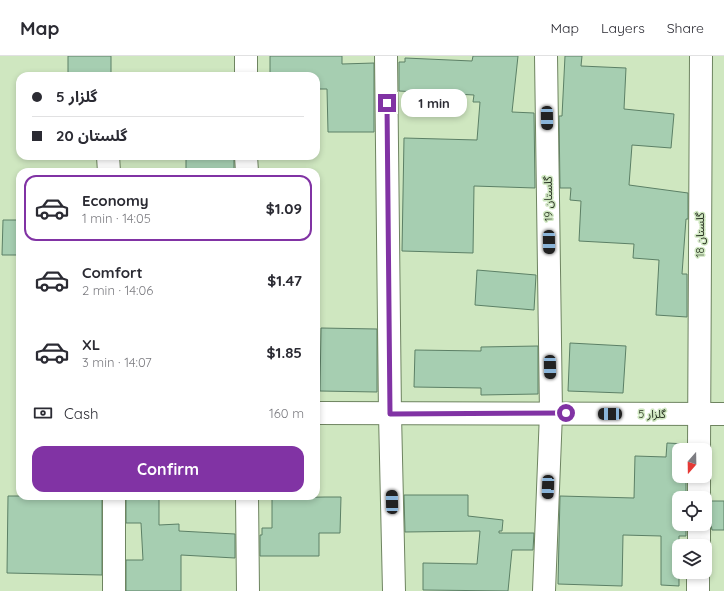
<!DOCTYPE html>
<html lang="en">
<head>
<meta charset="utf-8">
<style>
	:root { --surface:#fff; --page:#f2f2f3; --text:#2b2b33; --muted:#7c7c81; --line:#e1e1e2; --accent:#8133a4 }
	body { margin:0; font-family:Quicksand,"Noto Sans Arabic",sans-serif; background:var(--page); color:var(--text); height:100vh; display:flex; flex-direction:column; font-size:15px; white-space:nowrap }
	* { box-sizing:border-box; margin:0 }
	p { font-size:13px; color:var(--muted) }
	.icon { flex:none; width:22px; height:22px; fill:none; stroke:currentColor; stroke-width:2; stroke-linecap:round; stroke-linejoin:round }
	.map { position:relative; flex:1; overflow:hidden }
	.details { position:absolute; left:16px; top:112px; width:304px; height:332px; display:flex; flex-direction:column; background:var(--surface); border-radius:12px; box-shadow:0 2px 6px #0003 }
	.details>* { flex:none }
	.banner { position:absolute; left:16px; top:16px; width:304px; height:88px; border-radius:12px; box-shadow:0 2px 6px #0003; display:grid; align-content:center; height:88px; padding:0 16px; background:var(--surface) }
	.needle { width:26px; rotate:200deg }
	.buttons { position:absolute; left:672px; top:387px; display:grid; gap:8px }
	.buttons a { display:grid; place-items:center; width:40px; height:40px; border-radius:8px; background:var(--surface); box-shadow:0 2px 6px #0003; font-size:20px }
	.end { position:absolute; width:18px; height:18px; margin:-9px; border:5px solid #8133a4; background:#fff; box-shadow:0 0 0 2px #fff }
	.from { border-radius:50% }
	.bubble { position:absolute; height:28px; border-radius:12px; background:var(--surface); box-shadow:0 2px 6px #0003; font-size:13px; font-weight:700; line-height:28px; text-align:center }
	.car { position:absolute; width:12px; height:24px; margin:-12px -6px; border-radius:5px; box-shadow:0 0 3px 1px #0007; background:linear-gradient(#222 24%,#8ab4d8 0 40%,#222 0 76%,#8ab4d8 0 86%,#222 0) }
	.banner b { display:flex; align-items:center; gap:14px; height:38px; font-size:15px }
	.banner b+b { border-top:1px solid var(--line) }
	.banner i { width:10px; height:10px; background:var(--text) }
	ul { padding:7px 0 0; list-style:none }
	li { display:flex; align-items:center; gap:12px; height:66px; margin:0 8px 6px; padding:0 8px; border:2px solid transparent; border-radius:12px }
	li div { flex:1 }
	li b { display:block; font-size:15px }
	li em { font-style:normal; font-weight:700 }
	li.active { border-color:var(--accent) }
	li>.icon { width:36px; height:36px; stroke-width:1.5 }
	.pay { display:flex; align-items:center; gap:10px; height:44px; padding:0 16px; font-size:15px }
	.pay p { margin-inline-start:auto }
	.cta { display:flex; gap:8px; margin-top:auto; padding:8px 16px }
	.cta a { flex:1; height:46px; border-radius:12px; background:var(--accent); color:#fff; font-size:16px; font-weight:700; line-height:46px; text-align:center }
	header { display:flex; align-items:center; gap:24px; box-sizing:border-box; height:56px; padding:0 20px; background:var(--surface); border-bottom:1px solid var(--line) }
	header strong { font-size:19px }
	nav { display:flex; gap:22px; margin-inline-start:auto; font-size:14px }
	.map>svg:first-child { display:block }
	.building { fill:#a6ceb1; stroke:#5c8066 }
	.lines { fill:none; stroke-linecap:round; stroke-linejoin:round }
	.minor-casing { stroke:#6e8460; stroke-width:24 }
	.minor { stroke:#fff; stroke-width:22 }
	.route { stroke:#8133a4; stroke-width:5 }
	.labels { text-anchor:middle; stroke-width:3; stroke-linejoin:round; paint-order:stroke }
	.street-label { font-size:11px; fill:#273021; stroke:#cfe7c0 }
</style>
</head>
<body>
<header>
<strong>Map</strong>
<nav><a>Map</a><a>Layers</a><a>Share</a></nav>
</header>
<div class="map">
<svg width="724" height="535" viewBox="0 0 724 535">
	<rect width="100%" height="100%" fill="#cfe7c0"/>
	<g class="building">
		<rect x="68" y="0" width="43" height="20"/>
		<path d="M270,0H342V8L374,7V76H328L327,33H316V20H270Z"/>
		<path d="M473,0H518L512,56L534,57L535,132L474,130L473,197L402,195L404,82L477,84L480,46H473L474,39L399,35V6H405V2L472,5Z"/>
		<path d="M565,0H582L581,10L626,12L624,53L674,58L671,92L632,89L629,129L688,137V163H686L682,218H687V261L656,259L659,204L633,202L634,188L579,185L581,145L570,144L571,132H560L559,60H562Z"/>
		<rect x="186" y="100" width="48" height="16"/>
		<path d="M3,164H20V199H2Z"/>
		<path d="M477,214L536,219L534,254L475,249Z"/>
		<path d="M321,272L377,273V336L320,335Z"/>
		<path d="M570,287L626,290L623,337L568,335Z"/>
		<path d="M538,290V338L481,339V332L414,331L415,294L481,295V291Z"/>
		<path d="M667,387L687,388V394H679V420H686V442H679V468H686V480H679V530L661,529V480L623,479L622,530L558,528L560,440L634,442L635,400L666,401Z"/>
		<path d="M404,439H468V460L503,464L502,475H499V477H534L533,494H512L508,535L423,534V507L477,508L480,475L405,476Z"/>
		<path d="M8,440H102V519L7,517Z"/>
		<path d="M126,441L159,442V469L179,468V475L235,478V502L181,499V535H126V504H143L141,467H126Z"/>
		<path d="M325,441H341L340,477H319V500H260V479H262V472H272V442Z"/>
		<path d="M711,445H724V474H712L710,462L705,457V453L710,449Z"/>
	</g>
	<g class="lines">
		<defs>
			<g id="minor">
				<path d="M246,0V20"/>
				<path d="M386,0L390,358L394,535"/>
				<path d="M108,100L109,116"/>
				<path d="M246,100L247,116"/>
				<path d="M316,357L724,358"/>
				<path d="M699,394L701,0"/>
				<path d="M247,440L248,535"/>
				<path d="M699,442V420"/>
				<path d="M699,490V468"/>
				<path d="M114,535V440"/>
				<path d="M544,535L551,357L546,0"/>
				<path d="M698,535V516"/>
			</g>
		</defs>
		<use href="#minor" class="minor-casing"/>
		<use href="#minor" class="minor"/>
	</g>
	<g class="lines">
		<path class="route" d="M387,47L390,358L566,357"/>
	</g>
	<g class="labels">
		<g class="street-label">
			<text transform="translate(548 143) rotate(-91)" y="4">گلستان 19</text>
			<text transform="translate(700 179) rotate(-90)" y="4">گلستان 18</text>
			<text x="652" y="362">گلزار 5</text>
		</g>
	</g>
</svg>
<div class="buttons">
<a><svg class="needle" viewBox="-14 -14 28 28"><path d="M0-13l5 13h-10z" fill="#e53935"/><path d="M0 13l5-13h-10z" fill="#7c7c81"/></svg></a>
<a><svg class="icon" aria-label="locate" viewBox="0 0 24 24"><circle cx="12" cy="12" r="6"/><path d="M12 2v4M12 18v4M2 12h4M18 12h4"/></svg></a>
<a><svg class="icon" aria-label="layers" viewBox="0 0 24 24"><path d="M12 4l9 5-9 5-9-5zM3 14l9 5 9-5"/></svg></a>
</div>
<i class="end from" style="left:566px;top:357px"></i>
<i class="end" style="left:387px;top:47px"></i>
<div class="bubble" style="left:401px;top:33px;width:66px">1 min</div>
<i class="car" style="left:547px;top:62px;rotate:179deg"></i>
<i class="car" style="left:549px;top:186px;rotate:179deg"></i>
<i class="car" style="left:550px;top:311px;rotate:179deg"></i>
<i class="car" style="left:610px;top:358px;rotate:270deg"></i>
<i class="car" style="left:548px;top:431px;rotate:182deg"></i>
<i class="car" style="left:392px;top:446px;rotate:359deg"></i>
<div class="banner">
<b><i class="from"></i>گلزار 5</b>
<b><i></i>گلستان 20</b>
</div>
<section class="details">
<ul>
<li class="active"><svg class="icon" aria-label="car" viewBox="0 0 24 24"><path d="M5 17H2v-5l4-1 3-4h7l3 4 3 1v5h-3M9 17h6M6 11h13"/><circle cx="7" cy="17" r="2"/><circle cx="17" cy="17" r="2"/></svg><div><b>Economy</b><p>1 min · 14:05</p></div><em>$1.09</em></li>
<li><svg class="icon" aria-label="car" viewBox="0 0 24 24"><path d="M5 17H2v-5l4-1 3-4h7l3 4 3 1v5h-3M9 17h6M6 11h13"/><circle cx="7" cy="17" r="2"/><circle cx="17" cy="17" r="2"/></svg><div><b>Comfort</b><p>2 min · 14:06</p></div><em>$1.47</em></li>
<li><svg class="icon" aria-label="car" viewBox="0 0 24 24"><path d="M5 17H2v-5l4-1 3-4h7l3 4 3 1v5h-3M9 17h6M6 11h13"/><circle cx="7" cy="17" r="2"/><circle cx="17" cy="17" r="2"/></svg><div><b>XL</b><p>3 min · 14:07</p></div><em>$1.85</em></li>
</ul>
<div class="pay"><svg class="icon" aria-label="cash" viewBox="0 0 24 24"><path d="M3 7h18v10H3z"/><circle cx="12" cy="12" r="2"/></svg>Cash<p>160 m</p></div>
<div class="cta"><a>Confirm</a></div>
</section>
</div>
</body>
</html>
